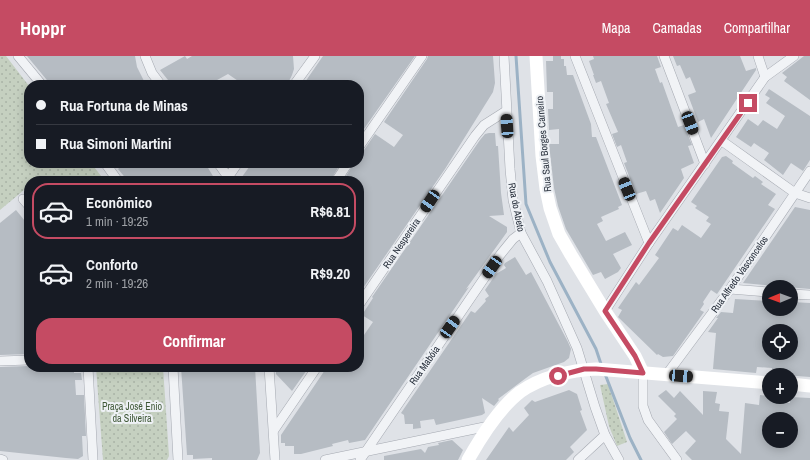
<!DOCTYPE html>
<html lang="pt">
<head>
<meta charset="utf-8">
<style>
	:root { --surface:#171b24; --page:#242831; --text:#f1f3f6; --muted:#9ea1a6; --line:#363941; --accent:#c54b63 }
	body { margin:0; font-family:"Archivo Narrow",sans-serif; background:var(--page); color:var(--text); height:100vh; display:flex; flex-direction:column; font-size:15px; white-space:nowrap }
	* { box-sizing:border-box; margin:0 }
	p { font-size:13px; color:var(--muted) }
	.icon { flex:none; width:22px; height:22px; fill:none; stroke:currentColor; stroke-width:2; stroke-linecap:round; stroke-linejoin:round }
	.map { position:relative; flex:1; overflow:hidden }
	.sheet { position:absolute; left:24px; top:120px; width:340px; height:196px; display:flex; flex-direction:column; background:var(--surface); border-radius:16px; box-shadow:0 2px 10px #0003 }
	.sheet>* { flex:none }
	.guide { position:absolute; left:24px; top:24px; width:340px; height:88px; border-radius:16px; box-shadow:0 2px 10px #0003; display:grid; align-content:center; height:88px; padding:0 12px; background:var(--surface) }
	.needle { width:26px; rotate:269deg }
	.fabs { position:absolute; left:762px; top:224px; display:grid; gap:8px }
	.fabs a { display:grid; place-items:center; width:36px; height:36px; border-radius:50%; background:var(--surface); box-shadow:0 2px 10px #0003; font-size:20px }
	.end { position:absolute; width:18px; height:18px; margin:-9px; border:5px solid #c54b63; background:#fff; box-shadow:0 0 0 2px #fff }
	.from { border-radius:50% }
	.car { position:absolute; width:12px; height:24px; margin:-12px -6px; border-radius:5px; box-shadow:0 0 3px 1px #0007; background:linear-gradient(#222 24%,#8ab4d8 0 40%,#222 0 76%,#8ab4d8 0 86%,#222 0) }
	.guide b { display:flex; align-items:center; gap:14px; height:38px; font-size:15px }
	.guide b+b { border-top:1px solid var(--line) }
	.guide i { width:10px; height:10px; background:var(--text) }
	ul { padding:7px 0 0; list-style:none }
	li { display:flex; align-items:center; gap:12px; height:56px; margin:0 8px 6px; padding:0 4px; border:2px solid transparent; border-radius:16px }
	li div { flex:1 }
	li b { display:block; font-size:15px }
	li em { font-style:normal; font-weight:800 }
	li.on { border-color:var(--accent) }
	li>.icon { width:36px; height:36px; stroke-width:1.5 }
	.primary-button { display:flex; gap:8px; margin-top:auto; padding:8px 12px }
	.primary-button a { flex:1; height:46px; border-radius:16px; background:var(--accent); color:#fff; font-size:16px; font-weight:800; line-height:46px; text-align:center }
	header { display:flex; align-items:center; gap:24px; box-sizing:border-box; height:56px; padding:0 20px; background:var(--accent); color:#fff }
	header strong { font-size:19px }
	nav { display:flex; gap:22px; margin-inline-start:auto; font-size:14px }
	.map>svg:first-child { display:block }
	.grass { fill:url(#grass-dots) }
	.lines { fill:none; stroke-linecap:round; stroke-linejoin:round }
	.stream { stroke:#9cb2c5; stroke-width:3 }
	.building { fill:#b6bcc3; fill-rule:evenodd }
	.street-casing { stroke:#a5a9b1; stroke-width:10 }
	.street { stroke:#f1f3f6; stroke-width:9 }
	.secondary { stroke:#fff; stroke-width:13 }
	.route { stroke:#c54b63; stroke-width:5 }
	.labels { text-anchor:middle; stroke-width:4; stroke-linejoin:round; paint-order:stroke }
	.street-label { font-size:10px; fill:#29313d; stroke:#eef1f5 }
	.park-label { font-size:10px; fill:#3f5837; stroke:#eef1f5 }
</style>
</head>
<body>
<header>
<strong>Hoppr</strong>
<nav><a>Mapa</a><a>Camadas</a><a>Compartilhar</a></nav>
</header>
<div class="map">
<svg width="810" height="404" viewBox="0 0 810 404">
	<defs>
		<pattern id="grass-dots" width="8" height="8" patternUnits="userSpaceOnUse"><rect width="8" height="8" fill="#c5d0c0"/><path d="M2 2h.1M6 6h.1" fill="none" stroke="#a9b3a6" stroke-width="1.8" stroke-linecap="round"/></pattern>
	</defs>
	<rect width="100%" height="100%" fill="#dfe2e7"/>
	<g class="grass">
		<path d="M0,0H6L29,30V107H91L105,125H29V137L24,134L0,154Z"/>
		<path d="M96,311H163L169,400L167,404H103Z"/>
		<path d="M608,328L627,386L617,390L609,370L600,329Z"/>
	</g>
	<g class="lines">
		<g class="stream">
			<path d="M516,0L526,148L550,206L596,293L602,311"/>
			<path d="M605,318L630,382L641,404"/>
		</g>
	</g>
	<g class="building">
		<path d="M27,0H135L137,11L146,29H51Z"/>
		<path d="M185,0L187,3L192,0H293L294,13L292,19L287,29H244L228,18L208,29H172L160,14Z"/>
		<path d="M323,0H415L359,80V29H303Z"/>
		<path d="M428,0H493L495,27L493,36L445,113L361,235L359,234V125H343L354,107H359V97L364,94L375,78L394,91L403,79L384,66L427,3Z"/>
		<path d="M553,0H561V3H564V10H566L567,19H573L591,68L592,81H596L622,149L618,151L619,153L601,161L603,165L597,168L606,185L625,176L632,189L613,198L621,212L618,216L605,223L601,216L593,219L566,173L558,150L554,132L549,88H559V73L549,74L548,53H553V36H547L546,5H553Z"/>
		<path d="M593,0H657L661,11L655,13L660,27L662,26L678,71L684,69L692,89L688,90L694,107L681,113L684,122L660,157L655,143L650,145L646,135L636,138L624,107L627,106L621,89L617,91L612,78L618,76L606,48L609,47L601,25L596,27L593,19H594L589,5L594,3Z"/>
		<path d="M673,0H740L746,15L756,12V14L711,82L704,63L698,66L688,39L696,36L690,21L686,23L680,9L677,10Z"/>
		<path d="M804,0H810V44L784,25L787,21L782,17Z"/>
		<path d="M769,33L810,60V104L803,115L791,107L783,119L764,104L769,97L754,87L751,91L736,81L748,63L758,70L763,64L777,73L785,60L766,47L770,42L765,39Z"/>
		<path d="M489,77H495L496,90H498L501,137L504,159L489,160L507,171V176L466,233L469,231L365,384L349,387L348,384L332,388L333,390L301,398H294V390H285V387H281V379L327,311H359V275L364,279L373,266L362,259L373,242L372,241L480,84L485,78Z"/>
		<path d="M726,100L733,105L732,107L753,122L755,120L763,126L761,128L776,138L768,149L775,153L717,238L711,234L703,246L704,248L700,254L704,256L673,300L663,301L658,298L657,299L618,261L622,254L618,252L636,226L639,229L659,202L655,199L673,172L678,175L682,169L701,182L711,168L706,165L709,161L695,152L697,150L691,146L722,101Z"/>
		<path d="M125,107H205L216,125H128L118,113Z"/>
		<path d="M252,107H341L330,125H239Z"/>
		<path d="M795,151L810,154V233L743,227Z"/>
		<path d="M16,154L29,170V298L0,299V167Z"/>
		<path d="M515,201L526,219L531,216L568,286L571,293L569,302L564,306L533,317L526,322L498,343L499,344L494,350L482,342L485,357L482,359L436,369L434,363L420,365L421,372L413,373V368H405L404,359L401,357L471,255L475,257L486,245L485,243L489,240L485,234L496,218L506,212L504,209L505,207Z"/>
		<path d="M735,243L769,245V253H791V246L810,247V321L771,318L772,312L757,311L756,317L713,313L716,277L708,276L718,262H716L721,256L733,257ZM769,275H791V297H769Z"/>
		<path d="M29,310L74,311V317H81L82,324H75L76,339H84L86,380H82L83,400L78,403L66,402L0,395V311Z"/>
		<path d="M181,311H255L260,397L257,404H212V402L193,403V399H187Z"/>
		<path d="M276,311H309L292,335L276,318Z"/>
		<path d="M569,334L577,338L582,354L580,355L587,374L570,391L574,396L566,404H486L509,371L513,376L529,359L524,352L532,344L535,346Z"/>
		<path d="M666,334L674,342L680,335L703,359V335L717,336L715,347L720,348L719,355L729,356L726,383L741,398L745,347L759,349L760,339L775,341V346L790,347V341L810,342V404H692L685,397L696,385L686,375L672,388L664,376L677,363L674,360L676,358L658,340ZM769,363H791V385H769Z"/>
		<path d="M452,384L463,394L458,404H384V400L421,393L425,397L428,391L439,389L438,387Z"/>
	</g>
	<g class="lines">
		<defs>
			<g id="street">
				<path d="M18,0L42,29"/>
				<path d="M145,0L152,17L161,29"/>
				<path d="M504,0L510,113L513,144L521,177L547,225L577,292L595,351L605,379L619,404"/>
				<path d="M575,0L649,187"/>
				<path d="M664,0L705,108"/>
				<path d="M758,0L765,21"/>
				<path d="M294,29L315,0"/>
				<path d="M722,85L795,137L810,142"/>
				<path d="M359,91L422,0"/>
				<path d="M105,107L118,125"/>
				<path d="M218,107L231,125"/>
				<path d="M229,120L238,107"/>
				<path d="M336,125L348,107"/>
				<path d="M23,143L29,150"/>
				<path d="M730,233L769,236"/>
				<path d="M791,238L810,239"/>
				<path d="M359,249L475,80L484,69L506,55"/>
				<path d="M605,255L649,187L765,21L794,0"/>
				<path d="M0,305L29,304"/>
				<path d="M88,311L93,404"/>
				<path d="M173,311L178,404"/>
				<path d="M269,311L275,404"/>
				<path d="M643,317V350L648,364L677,404"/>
				<path d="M667,318L730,233L810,115"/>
				<path d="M274,374L317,311"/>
				<path d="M0,403L3,404"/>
				<path d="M325,404L489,370"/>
				<path d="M360,404L500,199L513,183L521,177"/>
				<path d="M578,404L605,379"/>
			</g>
		</defs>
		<use href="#street" class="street-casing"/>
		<use href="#street" class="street"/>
		<g class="secondary">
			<path d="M536,0L542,100L546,133L550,152L559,178L571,199L605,255L635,300L643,317"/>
			<path d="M791,328L810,330"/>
			<path d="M468,404C481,381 499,352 520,336C541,321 571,314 596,313L769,327"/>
		</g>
	</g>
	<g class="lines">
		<path class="route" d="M558,320L584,313H596L643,317L635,300L605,255L649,187L748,47"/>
	</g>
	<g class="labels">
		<g class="street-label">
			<text transform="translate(543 88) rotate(-95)" y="4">Rua Saul Borges Carneiro</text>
			<text transform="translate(517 151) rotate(79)" y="4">Rua do Abeto</text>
			<text transform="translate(401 187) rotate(-56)" y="4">Rua Nespereira</text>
			<text transform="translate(739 218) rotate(-55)" y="4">Rua Alfredo Vasconcelos</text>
			<text transform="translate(424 309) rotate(-55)" y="4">Rua Mabóia</text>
		</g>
		<g class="park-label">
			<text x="132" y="354">Praça José Enio<tspan x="132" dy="12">da Silveira</tspan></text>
		</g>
	</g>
</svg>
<div class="fabs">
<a><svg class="needle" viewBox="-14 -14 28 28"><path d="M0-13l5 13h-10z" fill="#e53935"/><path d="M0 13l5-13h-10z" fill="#9ea1a6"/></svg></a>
<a><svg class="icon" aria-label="locate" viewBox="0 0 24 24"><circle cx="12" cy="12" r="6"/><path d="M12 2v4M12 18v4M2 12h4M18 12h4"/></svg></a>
<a>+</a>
<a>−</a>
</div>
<i class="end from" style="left:558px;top:320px"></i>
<i class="end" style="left:748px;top:47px"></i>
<i class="car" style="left:690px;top:67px;rotate:159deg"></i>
<i class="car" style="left:507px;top:70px;rotate:356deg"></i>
<i class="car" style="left:627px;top:133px;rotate:338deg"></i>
<i class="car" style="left:430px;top:145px;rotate:214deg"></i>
<i class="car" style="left:492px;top:211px;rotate:215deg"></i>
<i class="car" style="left:450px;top:271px;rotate:35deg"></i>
<i class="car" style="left:681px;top:320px;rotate:94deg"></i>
<div class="guide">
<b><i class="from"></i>Rua Fortuna de Minas</b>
<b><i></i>Rua Simoni Martini</b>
</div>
<section class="sheet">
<ul>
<li class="on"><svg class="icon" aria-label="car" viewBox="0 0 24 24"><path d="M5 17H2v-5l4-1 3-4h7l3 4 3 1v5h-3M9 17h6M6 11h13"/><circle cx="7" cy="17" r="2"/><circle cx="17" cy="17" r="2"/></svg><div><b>Econômico</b><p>1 min · 19:25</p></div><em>R$6.81</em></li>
<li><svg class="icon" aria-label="car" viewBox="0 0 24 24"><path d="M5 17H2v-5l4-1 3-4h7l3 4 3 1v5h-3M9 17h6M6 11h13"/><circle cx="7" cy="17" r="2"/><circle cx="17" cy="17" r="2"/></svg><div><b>Conforto</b><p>2 min · 19:26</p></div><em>R$9.20</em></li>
</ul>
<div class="primary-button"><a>Confirmar</a></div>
</section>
</div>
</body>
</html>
